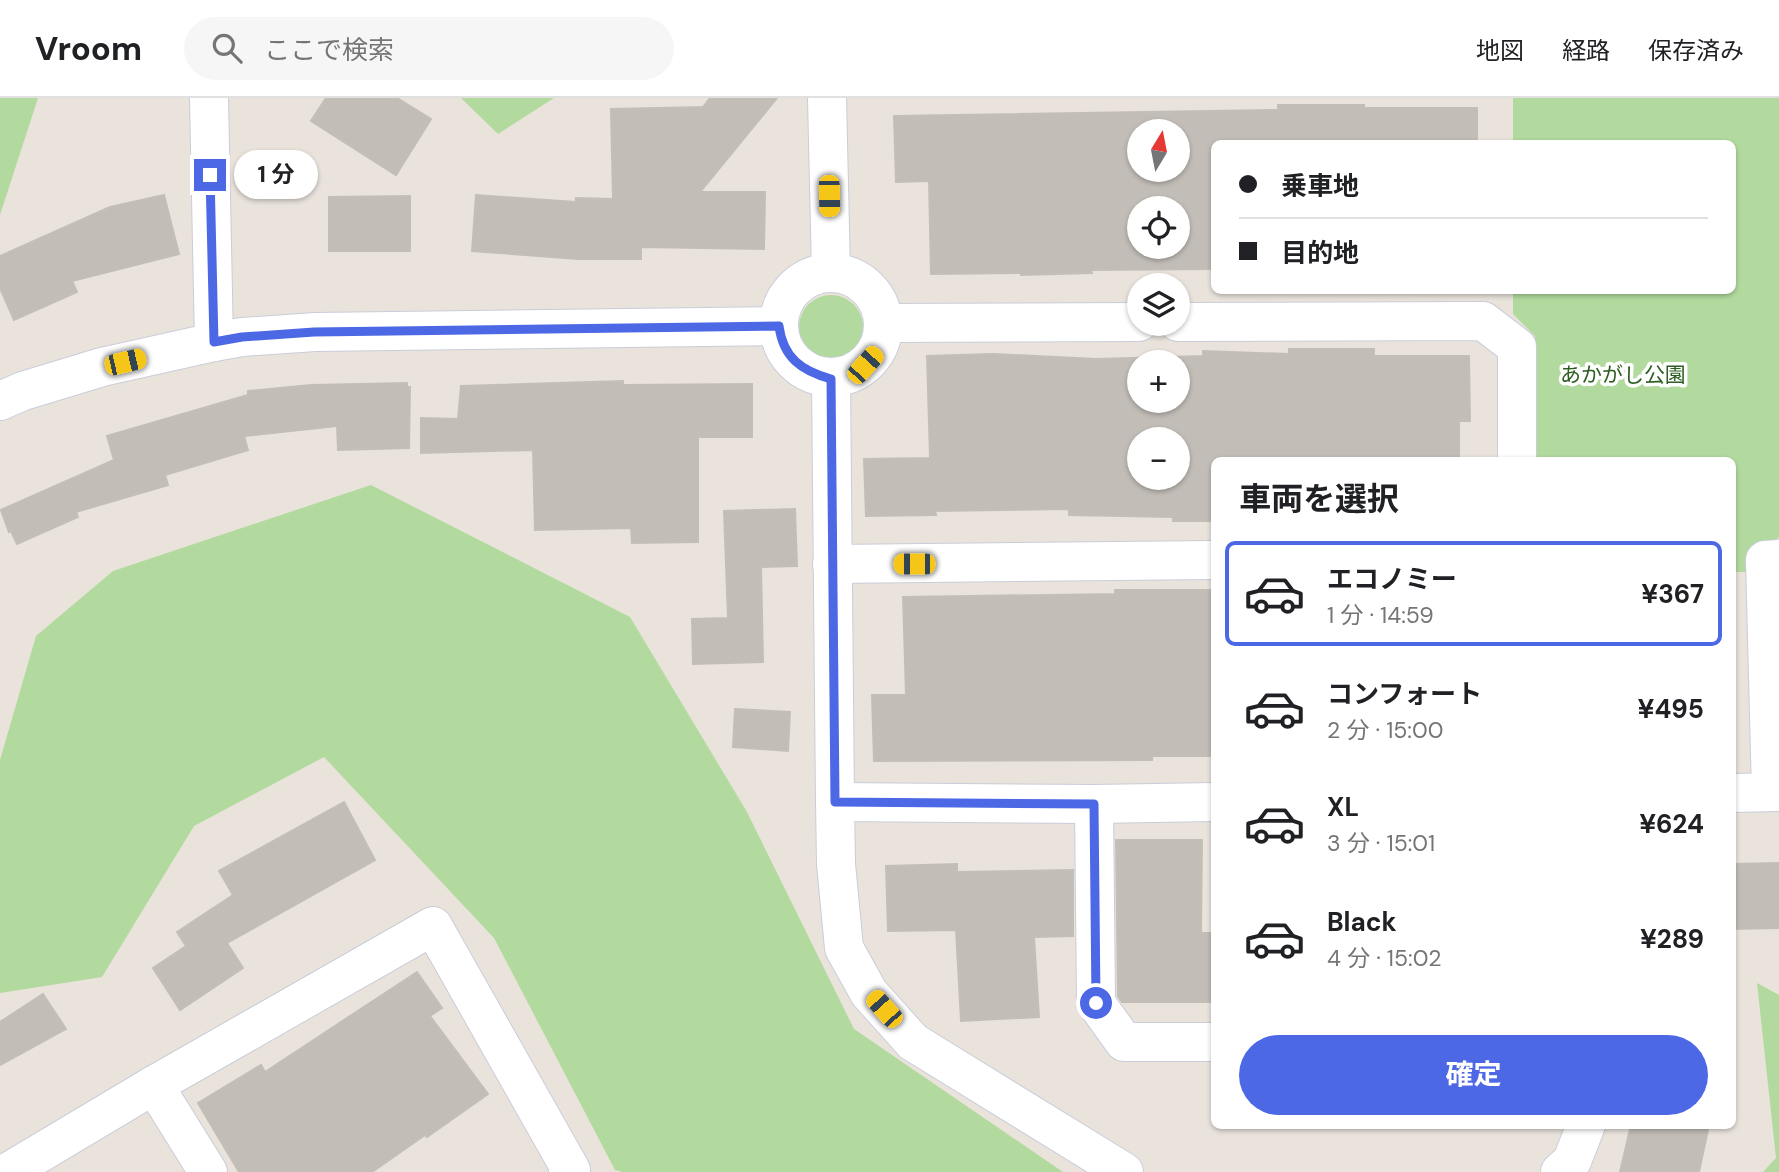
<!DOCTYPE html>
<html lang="ja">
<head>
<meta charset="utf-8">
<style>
	:root { --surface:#fff; --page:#f6f6f6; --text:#202124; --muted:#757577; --line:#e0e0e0; --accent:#4c68e5 }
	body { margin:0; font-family:"DM Sans","Noto Sans JP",sans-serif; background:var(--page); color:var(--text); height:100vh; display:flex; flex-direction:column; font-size:26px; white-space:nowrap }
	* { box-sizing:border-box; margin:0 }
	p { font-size:23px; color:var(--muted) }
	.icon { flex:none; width:38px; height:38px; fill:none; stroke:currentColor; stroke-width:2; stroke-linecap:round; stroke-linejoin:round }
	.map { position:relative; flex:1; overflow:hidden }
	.panel { position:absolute; left:1211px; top:359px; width:525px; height:672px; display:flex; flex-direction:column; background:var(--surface); border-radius:10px; box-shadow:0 2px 5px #0004 }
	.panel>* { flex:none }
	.hud { position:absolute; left:1211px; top:42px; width:525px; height:154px; border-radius:10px; box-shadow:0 2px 5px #0004; display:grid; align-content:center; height:154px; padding:0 28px; background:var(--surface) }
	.needle { width:46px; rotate:10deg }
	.tools { position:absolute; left:1127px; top:21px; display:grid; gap:14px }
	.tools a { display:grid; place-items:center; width:63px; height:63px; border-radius:50%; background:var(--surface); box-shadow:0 2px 5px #0004; font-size:35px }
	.end { position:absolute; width:32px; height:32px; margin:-16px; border:9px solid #4c68e5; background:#fff; box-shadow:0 0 0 4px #fff }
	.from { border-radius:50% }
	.bubble { position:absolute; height:49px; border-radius:24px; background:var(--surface); box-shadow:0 2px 5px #0004; font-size:23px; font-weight:700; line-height:49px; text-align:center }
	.car { position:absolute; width:21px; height:42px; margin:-21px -10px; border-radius:9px; box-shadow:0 0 5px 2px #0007; background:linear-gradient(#f5c518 24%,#345 0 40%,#f5c518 0 76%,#345 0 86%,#f5c518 0) }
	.hud b { display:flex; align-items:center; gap:24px; height:66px; font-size:26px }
	.hud b+b { border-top:2px solid var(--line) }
	.hud i { width:18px; height:18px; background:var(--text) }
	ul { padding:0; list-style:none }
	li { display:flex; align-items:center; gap:21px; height:105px; margin:0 14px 10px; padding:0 14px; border:4px solid transparent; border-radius:10px }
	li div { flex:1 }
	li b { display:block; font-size:26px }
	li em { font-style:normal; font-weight:700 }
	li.current { border-color:var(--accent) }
	li>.icon { width:63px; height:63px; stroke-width:1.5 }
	h2 { padding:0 28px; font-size:32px; line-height:84px }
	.button { display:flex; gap:14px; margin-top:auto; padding:14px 28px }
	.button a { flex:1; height:80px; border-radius:42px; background:var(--accent); color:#fff; font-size:28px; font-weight:700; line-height:80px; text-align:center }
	header { display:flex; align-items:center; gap:42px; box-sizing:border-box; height:98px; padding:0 35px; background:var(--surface); border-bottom:2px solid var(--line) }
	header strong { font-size:33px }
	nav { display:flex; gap:38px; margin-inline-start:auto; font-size:24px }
	.search { width:490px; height:63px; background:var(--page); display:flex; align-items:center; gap:18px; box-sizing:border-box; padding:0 24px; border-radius:38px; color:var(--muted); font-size:26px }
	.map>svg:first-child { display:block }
	.green { fill:#b2da9e }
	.building { fill:#c2bdb7; stroke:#c4bfb6; stroke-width:2; fill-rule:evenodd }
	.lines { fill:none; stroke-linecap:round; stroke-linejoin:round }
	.minor-casing { stroke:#cacdd9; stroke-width:40 }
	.tertiary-casing { stroke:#cacdd9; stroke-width:40 }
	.minor { stroke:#fff; stroke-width:38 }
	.tertiary { stroke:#fff; stroke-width:38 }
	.route { stroke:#4c68e5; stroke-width:9 }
	.labels { text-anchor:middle; stroke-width:7; stroke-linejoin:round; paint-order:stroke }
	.park-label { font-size:21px; fill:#2d5d21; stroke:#fff }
</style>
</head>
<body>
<header>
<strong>Vroom</strong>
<div class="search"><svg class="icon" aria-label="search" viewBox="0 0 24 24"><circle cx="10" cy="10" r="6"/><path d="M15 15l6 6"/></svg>ここで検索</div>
<nav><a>地図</a><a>経路</a><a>保存済み</a></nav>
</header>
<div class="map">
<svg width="1779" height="1074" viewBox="0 0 1779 1074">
	<rect width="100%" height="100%" fill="#e9e3dc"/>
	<g class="green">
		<path d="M0,0H38L0,117Z"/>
		<path d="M461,0H554L498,36Z"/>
		<path d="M1513,0H1779V439L1747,474H1733L1732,362H1536L1535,238L1513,216V193L1732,192V46L1513,45Z"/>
		<circle cx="831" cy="229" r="32"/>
		<path d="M371,387L630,519L747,714L854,931L1063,1074H622L615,1072L494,840L324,659L194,728L102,879L0,895V662L36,538L113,473Z"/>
		<path d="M1757,885L1779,897V1074H1763L1776,1060Z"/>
	</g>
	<g class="building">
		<path d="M326,0H397L431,21L396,77L311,23Z"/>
		<path d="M710,0H777L700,94H765L764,151L641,149V161H578L472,153L476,97L576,104V100L613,101L611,11L703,9Z"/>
		<path d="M1278,7H1364V10H1477V46H1214V171L1091,172L1092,175L1021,177V175L931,176L929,83L896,84L894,18L1278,12ZM1139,33H1178V72H1139ZM1139,110H1178V149H1139Z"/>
		<path d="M164,97L179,156L72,183L77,194L14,222L0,190V158L110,109Z"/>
		<path d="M410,98V153H329V99Z"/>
		<path d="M1289,251H1374V258H1469L1470,323H1459V362H1214V423H1173V419L1069,417V411L935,413L936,417L866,418L864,361L930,360L927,258L993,256L1096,261L1203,258V253L1289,256ZM1139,264H1178V303H1139ZM1139,341H1178V380H1139Z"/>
		<path d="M623,283V287L752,286V339H698V444L632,445L631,430L535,432L533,352L421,355V320L458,321L461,288Z"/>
		<path d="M407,285V289H410L409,350L338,352L337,328L244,338L248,352L165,377L168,387L76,414L78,419L17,446L11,433L9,434L1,412L114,362L107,338L248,297V293L311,287Z"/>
		<path d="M795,411L797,468L761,469L763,564L693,566L692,521L728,520L724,413Z"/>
		<path d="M1115,492H1214V658H1152V662L874,663L872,597H906L903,499L1115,496Z"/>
		<path d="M735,611L790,614L788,653L733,649Z"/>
		<path d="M344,704L375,762L227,845L243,870L180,912L153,870L186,848L177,834L233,797L219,773Z"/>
		<path d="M1116,742H1202L1201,835H1214V904H1122L1118,898Z"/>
		<path d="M1779,765V830L1732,831V766Z"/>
		<path d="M957,766V774L1073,772V838L1034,839L1039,919L961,923L956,832L888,833L886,768Z"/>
		<path d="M417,874L442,910L430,918L488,996L427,1039L425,1037L372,1074H239L198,1005L261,967L265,974Z"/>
		<path d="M43,896L66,931L0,967V924Z"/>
		<path d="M1631,1027H1709L1699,1074H1620Z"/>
	</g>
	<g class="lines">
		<defs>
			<g id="minor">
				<path d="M209,0L214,244"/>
				<path d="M827,0L831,174"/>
				<circle cx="831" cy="227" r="52"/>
				<path d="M1178,224L1483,223L1517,249V362"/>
				<path d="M884,225L1139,224"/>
				<path d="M831,280L835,704L836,766L844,850L869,895L913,944L1124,1074"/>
				<path d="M832,466L1214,462"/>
				<path d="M1771,694L1765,462L1779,461"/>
				<path d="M1732,695L1779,694"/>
				<path d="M835,704L1094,706L1214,704"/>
				<path d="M1094,706L1096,905L1124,944H1214"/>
				<path d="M154,987L208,1074"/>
				<path d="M8,1074L154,987L433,828L571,1072L568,1074"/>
				<path d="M1560,1074L1572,1063L1586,1027"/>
			</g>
			<path id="tertiary" d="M0,303L23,293L102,269L214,244L242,239L315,234L779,228"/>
		</defs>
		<use href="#minor" class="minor-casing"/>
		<use href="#tertiary" class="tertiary-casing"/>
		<use href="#minor" class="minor"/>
		<use href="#tertiary" class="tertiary"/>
	</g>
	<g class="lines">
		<path class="route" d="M210,77L214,244L242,239L314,234L779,228C783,260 802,273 831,281L835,704L1094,706L1096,905"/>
	</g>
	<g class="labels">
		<g class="park-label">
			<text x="1623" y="284">あかがし公園</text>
		</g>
	</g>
</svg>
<div class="tools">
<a><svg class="needle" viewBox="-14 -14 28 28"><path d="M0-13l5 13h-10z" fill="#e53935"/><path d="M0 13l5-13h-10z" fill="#757577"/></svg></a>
<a><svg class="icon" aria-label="locate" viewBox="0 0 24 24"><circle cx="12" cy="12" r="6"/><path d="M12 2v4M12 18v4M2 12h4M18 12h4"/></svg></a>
<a><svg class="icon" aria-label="layers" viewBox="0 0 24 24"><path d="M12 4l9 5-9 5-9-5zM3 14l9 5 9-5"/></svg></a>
<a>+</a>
<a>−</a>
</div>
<i class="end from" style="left:1096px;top:905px"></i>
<i class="end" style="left:210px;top:77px"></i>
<div class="bubble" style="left:234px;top:52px;width:84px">1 分</div>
<i class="car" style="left:829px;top:98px;rotate:179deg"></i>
<i class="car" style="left:125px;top:264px;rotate:77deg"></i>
<i class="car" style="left:865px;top:267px;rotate:42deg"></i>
<i class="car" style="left:914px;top:466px;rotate:270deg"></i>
<i class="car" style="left:884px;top:911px;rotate:318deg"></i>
<div class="hud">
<b><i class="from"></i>乗車地</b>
<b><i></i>目的地</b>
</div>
<section class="panel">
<h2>車両を選択</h2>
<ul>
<li class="current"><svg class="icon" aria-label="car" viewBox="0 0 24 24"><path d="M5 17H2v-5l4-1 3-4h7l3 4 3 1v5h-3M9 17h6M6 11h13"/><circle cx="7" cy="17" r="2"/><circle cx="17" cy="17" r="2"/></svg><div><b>エコノミー</b><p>1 分 · 14:59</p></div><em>¥367</em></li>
<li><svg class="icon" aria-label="car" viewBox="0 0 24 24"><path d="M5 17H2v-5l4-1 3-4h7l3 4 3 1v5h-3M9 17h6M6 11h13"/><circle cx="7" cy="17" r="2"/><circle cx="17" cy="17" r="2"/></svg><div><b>コンフォート</b><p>2 分 · 15:00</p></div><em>¥495</em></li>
<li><svg class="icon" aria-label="car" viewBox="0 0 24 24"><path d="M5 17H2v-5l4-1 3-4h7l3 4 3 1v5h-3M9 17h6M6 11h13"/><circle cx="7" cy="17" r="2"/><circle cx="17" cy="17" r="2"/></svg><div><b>XL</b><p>3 分 · 15:01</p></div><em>¥624</em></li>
<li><svg class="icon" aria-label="car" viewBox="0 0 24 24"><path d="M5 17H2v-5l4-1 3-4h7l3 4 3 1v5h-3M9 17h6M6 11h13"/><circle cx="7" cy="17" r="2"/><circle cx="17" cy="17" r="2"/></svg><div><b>Black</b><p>4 分 · 15:02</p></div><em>¥289</em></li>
</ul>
<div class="button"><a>確定</a></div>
</section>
</div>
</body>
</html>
